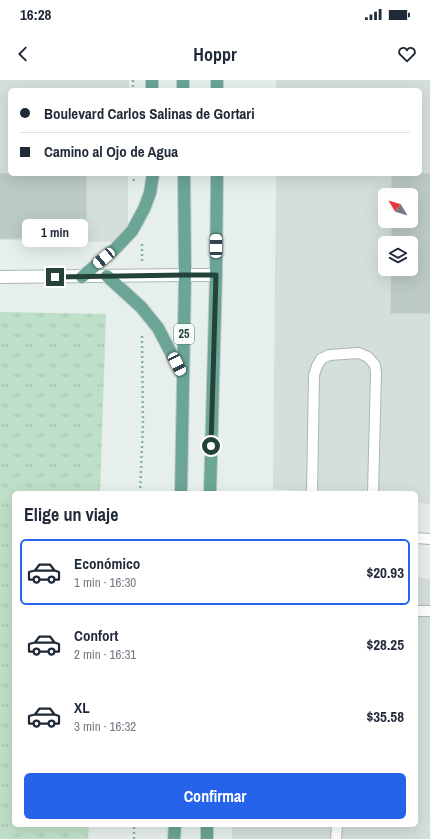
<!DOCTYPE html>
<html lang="es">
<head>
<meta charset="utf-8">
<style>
	:root { --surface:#fff; --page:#f6f6f7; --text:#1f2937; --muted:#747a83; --line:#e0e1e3; --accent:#2563eb }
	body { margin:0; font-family:"Archivo Narrow",sans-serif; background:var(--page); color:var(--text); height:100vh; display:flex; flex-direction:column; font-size:15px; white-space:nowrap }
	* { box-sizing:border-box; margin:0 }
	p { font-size:13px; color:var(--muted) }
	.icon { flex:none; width:22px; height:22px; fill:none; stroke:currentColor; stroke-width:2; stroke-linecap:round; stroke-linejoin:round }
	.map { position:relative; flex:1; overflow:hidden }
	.drawer { position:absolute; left:12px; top:411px; width:406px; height:336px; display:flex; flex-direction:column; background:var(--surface); border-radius:6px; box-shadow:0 4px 16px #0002 }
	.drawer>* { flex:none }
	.banner { position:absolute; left:8px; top:8px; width:414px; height:88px; border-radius:6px; box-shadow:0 4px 16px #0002; display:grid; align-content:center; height:88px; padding:0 12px; background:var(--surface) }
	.needle { width:26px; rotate:308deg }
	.buttons { position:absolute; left:378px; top:108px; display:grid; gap:8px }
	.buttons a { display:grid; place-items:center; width:40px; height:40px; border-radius:6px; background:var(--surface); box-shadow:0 4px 16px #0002; font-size:20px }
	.end { position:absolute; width:18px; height:18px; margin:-9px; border:5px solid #24423a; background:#fff; box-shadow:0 0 0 2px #fff }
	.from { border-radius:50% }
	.bubble { position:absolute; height:28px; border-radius:6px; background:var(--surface); box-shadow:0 4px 16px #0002; font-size:13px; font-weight:700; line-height:28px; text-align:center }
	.car { position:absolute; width:12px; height:24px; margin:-12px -6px; border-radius:5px; box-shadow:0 0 3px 1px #0007; background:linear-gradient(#fff 24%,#345 0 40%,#fff 0 76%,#345 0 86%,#fff 0) }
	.banner b { display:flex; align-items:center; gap:14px; height:38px; font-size:15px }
	.banner b+b { border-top:1px solid var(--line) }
	.banner i { width:10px; height:10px; background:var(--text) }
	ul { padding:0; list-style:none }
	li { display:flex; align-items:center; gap:12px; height:66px; margin:0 8px 6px; padding:0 4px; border:2px solid transparent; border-radius:6px }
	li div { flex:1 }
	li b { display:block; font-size:15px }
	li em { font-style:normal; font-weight:700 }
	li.on { border-color:var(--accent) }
	li>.icon { width:36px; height:36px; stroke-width:1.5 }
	h2 { padding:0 12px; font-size:18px; line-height:48px }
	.primary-button { display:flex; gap:8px; margin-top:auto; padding:8px 12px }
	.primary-button a { flex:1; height:46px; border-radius:6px; background:var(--accent); color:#fff; font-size:16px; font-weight:700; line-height:46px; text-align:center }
	.status { display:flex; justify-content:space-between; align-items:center; height:28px; padding:0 20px; background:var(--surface); direction:ltr }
	.status svg { height:11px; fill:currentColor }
	header { display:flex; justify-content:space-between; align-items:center; height:52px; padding:0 12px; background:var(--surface); font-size:18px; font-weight:700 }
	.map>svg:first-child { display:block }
	.built { fill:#d4dfda; fill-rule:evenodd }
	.grass { fill:url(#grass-tufts) }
	.building { fill:#bbcac4; stroke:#b8c9c2 }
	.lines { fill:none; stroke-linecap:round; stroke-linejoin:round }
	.service-casing { stroke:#a8b8b2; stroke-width:12 }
	.tertiary-casing { stroke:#a8b8b2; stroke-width:14 }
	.primary-casing { stroke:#c2cac8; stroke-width:14 }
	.path { stroke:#86b3a5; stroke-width:2.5; stroke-dasharray:2 3; stroke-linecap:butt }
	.service { stroke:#fff; stroke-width:10 }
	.tertiary { stroke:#fff; stroke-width:12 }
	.primary { stroke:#6aa596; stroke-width:12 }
	.route { stroke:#24423a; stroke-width:5 }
	.labels { text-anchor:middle; stroke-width:3; stroke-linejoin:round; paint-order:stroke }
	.shield { fill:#f7fbf9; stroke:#637a73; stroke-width:1 }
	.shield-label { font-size:12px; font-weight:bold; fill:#24423a }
</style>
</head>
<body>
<div class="status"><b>16:28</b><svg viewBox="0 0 49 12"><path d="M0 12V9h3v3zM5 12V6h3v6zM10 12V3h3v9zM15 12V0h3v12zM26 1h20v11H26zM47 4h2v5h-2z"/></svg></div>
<header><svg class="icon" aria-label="back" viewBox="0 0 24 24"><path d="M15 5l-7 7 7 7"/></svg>Hoppr<svg class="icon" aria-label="heart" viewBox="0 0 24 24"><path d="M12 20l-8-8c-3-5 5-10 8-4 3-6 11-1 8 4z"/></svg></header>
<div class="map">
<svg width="430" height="759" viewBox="0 0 430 759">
	<defs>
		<pattern id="grass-tufts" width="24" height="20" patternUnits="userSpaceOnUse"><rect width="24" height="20" fill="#bfe0c8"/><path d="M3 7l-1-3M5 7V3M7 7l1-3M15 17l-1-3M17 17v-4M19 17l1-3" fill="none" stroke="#a4c1ad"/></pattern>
	</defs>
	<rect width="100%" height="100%" fill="#e6efeb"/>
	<g class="built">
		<path d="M0,0H129V10H10V94H128V162L0,160Z"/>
		<path d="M276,0H430V424L416,422V413H317L273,409L276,94H420V10H276ZM385,115H411V141H385ZM385,163H411V189H385Z"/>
		<path d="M416,497L430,499V759H232V745H416Z"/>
	</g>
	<path class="grass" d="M0,232L106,234L100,413H14V745H89L88,759H0Z"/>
	<g class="building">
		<rect x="0" y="94" width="86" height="64"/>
		<path d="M392,94H430V233H391L392,189H411V163H392V141H411V115H392Z"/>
	</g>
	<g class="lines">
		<defs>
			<g id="service">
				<path d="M312,413L314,295L317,286L321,279L329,275L359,273L368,277L375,285L376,294L373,413"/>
				<path d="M416,458L430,459"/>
				<path d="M416,531H430"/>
				<path d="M336,759L337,745"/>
			</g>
			<path id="tertiary" d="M0,197L185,195H216"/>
			<g id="primary">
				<path d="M152,0V10"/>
				<path d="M183,0V10"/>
				<path d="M217,10V0"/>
				<path d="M107,196L141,227L158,248L182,294"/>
				<path d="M82,197L115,169L132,151L144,129L150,113L153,94"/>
				<path d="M181,413L185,195L184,94"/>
				<path d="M210,413L216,195L217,94"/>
				<path d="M174,759L175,745"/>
				<path d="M207,759V745"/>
			</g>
		</defs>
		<use href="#service" class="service-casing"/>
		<use href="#tertiary" class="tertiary-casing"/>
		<use href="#primary" class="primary-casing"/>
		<g class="path">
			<path d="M133,0V10"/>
			<path d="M133,94L134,103"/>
			<path d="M142,181V164"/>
			<path d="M140,413L143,345L142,254"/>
			<path d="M134,759V745"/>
		</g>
		<use href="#service" class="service"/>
		<use href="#tertiary" class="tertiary"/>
		<use href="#primary" class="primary"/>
	</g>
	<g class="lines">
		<path class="route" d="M55,197L185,195H216L211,366"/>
	</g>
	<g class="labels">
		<rect class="shield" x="174" y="244" width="20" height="20" rx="3"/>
		<g class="shield-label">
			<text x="184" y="258">25</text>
		</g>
	</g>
</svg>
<div class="buttons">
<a><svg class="needle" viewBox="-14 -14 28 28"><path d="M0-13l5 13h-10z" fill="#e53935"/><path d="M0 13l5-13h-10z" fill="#747a83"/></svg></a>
<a><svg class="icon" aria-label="layers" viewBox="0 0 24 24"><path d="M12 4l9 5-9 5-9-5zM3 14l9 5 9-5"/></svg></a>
</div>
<i class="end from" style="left:211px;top:366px"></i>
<i class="end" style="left:55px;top:197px"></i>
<div class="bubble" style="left:22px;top:139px;width:66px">1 min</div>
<i class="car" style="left:216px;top:166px;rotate:0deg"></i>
<i class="car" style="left:104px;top:178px;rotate:230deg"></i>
<i class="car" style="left:177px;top:284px;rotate:153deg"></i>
<div class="banner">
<b><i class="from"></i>Boulevard Carlos Salinas de Gortari</b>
<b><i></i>Camino al Ojo de Agua</b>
</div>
<section class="drawer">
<h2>Elige un viaje</h2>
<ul>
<li class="on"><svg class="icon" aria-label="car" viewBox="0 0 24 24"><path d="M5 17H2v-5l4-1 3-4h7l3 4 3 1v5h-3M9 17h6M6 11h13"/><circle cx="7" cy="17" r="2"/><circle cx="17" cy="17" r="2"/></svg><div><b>Económico</b><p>1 min · 16:30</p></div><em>$20.93</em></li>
<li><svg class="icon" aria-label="car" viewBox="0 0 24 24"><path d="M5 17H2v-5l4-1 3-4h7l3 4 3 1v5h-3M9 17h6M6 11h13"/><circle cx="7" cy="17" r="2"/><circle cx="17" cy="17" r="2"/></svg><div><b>Confort</b><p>2 min · 16:31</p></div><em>$28.25</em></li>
<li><svg class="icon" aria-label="car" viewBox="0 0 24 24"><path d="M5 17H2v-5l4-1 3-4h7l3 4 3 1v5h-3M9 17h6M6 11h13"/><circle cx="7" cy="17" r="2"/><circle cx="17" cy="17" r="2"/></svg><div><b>XL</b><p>3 min · 16:32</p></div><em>$35.58</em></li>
</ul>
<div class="primary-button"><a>Confirmar</a></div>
</section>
</div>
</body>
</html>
